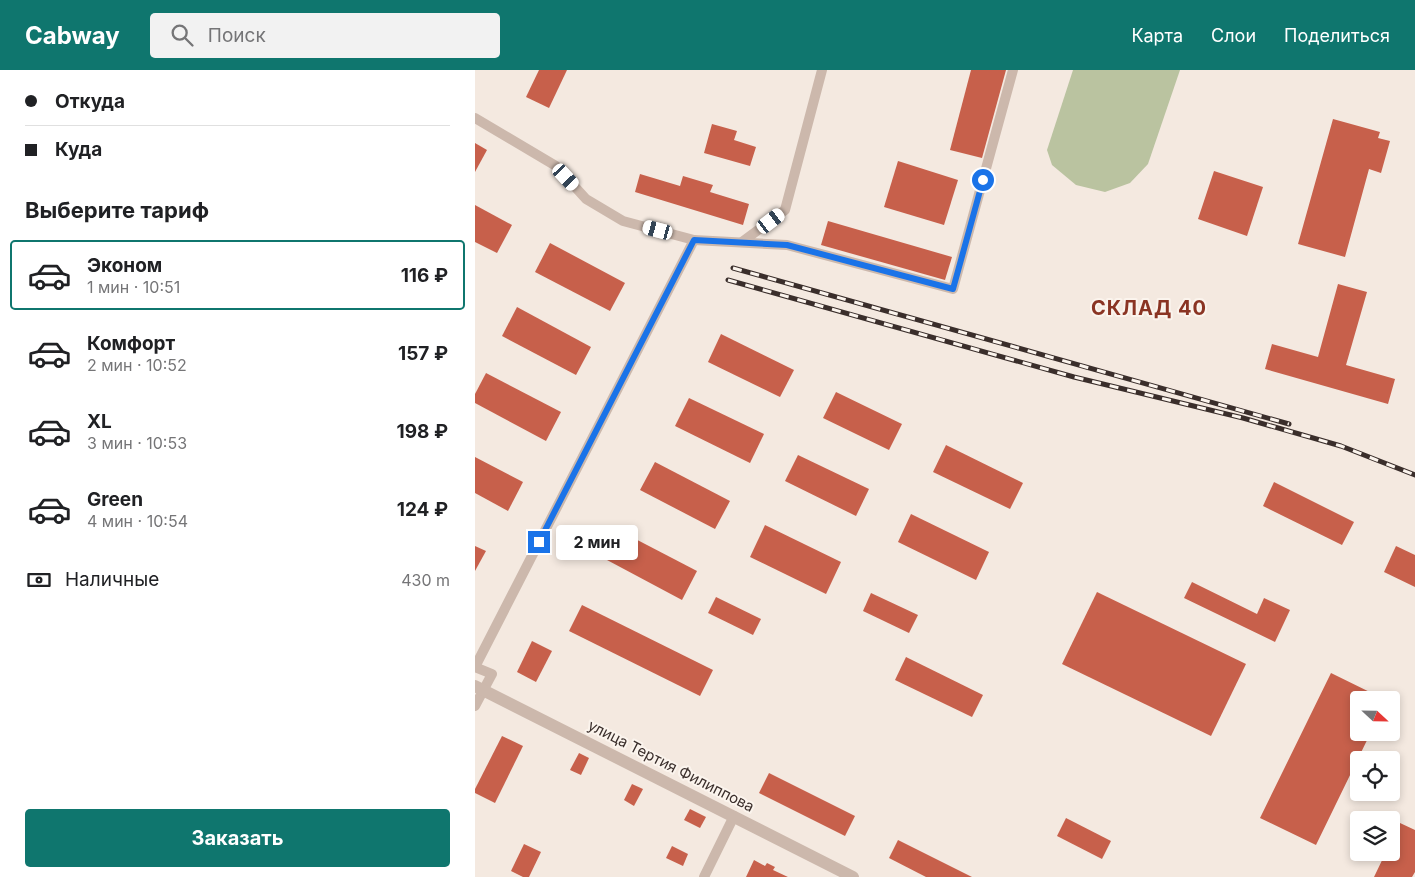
<!DOCTYPE html>
<html lang="ru">
<head>
<meta charset="utf-8">
<style>
	:root { --surface:#fff; --page:#f2f2f2; --text:#202124; --muted:#757577; --line:#e0e0e0; --accent:#0f766e }
	body { margin:0; font-family:Inter,sans-serif; background:var(--page); color:var(--text); height:100vh; display:flex; flex-direction:column; font-size:19px; white-space:nowrap }
	* { box-sizing:border-box; margin:0 }
	p { font-size:16px; color:var(--muted) }
	.icon { flex:none; width:28px; height:28px; fill:none; stroke:currentColor; stroke-width:2; stroke-linecap:round; stroke-linejoin:round }
	.map { position:relative; flex:1; overflow:hidden }
	.side { display:flex; flex-direction:column; background:var(--surface); width:475px }
	.side>* { flex:none }
	.top-card { display:grid; align-content:center; height:110px; padding:0 25px; background:var(--surface) }
	.needle { width:32px; rotate:112deg }
	.tools { position:absolute; left:875px; top:621px; display:grid; gap:10px }
	.tools a { display:grid; place-items:center; width:50px; height:50px; border-radius:5px; background:var(--surface); box-shadow:0 2px 8px #0003; font-size:25px }
	.end { position:absolute; width:22px; height:22px; margin:-11px; border:6px solid #1a73e8; background:#fff; box-shadow:0 0 0 2px #fff }
	.from { border-radius:50% }
	.bubble { position:absolute; height:35px; border-radius:5px; background:var(--surface); box-shadow:0 2px 8px #0003; font-size:16px; font-weight:700; line-height:35px; text-align:center }
	.car { position:absolute; width:15px; height:30px; margin:-15px -8px; border-radius:6px; box-shadow:0 0 4px 1px #0007; background:linear-gradient(#fff 24%,#345 0 40%,#fff 0 76%,#345 0 86%,#fff 0) }
	.top-card b { display:flex; align-items:center; gap:18px; height:48px; font-size:19px }
	.top-card b+b { border-top:1px solid var(--line) }
	.top-card i { width:12px; height:12px; background:var(--text) }
	ul { padding:0; list-style:none }
	li { display:flex; align-items:center; gap:15px; height:70px; margin:0 10px 8px; padding:0 15px; border:2px solid transparent; border-radius:5px }
	li div { flex:1 }
	li b { display:block; font-size:19px }
	li em { font-style:normal; font-weight:700 }
	li.selected { border-color:var(--accent) }
	li>.icon { width:45px; height:45px; stroke-width:1.5 }
	h2 { padding:0 25px; font-size:22px; line-height:60px }
	.pay { display:flex; align-items:center; gap:12px; height:55px; padding:0 25px; font-size:19px }
	.pay p { margin-inline-start:auto }
	.cta { display:flex; gap:10px; margin-top:auto; padding:10px 25px }
	.cta a { flex:1; height:58px; border-radius:5px; background:var(--accent); color:#fff; font-size:20px; font-weight:700; line-height:58px; text-align:center }
	header { display:flex; align-items:center; gap:30px; box-sizing:border-box; height:70px; padding:0 25px; background:var(--accent); color:#fff }
	header strong { font-size:24px }
	nav { display:flex; gap:28px; margin-inline-start:auto; font-size:18px }
	.search { width:350px; height:45px; background:var(--page); display:flex; align-items:center; gap:12px; box-sizing:border-box; padding:0 18px; border-radius:5px; color:var(--muted); font-size:19px }
	main { display:flex; flex:1; min-height:0 }
	.map>svg:first-child { display:block }
	.garden { fill:#bac3a0 }
	.building { fill:#c7604b }
	.lines { fill:none; stroke-linecap:round; stroke-linejoin:round }
	.minor { stroke:#ccb8ac; stroke-width:10 }
	.tertiary { stroke:#ccb8ac; stroke-width:12 }
	.rail-casing { stroke:#3a2e2b; stroke-width:5 }
	.rail { stroke:#fbf4ed; stroke-width:3; stroke-dasharray:9; stroke-linecap:butt }
	.route { stroke:#1a73e8; stroke-width:6 }
	.labels { text-anchor:middle; stroke-width:4; stroke-linejoin:round; paint-order:stroke }
	.street-label { font-size:15px; fill:#3a2e2b; stroke:#fbf4ed }
	.district-label { font-size:20px; font-weight:bold; letter-spacing:1px; fill:#8a3423; stroke:#fbf4ed }
</style>
</head>
<body>
<header>
<strong>Cabway</strong>
<div class="search"><svg class="icon" aria-label="search" viewBox="0 0 24 24"><circle cx="10" cy="10" r="6"/><path d="M15 15l6 6"/></svg>Поиск</div>
<nav><a>Карта</a><a>Слои</a><a>Поделиться</a></nav>
</header>
<main>
<section class="side">
<div class="top-card">
<b><i class="from"></i>Откуда</b>
<b><i></i>Куда</b>
</div>
<h2>Выберите тариф</h2>
<ul>
<li class="selected"><svg class="icon" aria-label="car" viewBox="0 0 24 24"><path d="M5 17H2v-5l4-1 3-4h7l3 4 3 1v5h-3M9 17h6M6 11h13"/><circle cx="7" cy="17" r="2"/><circle cx="17" cy="17" r="2"/></svg><div><b>Эконом</b><p>1 мин · 10:51</p></div><em>116 ₽</em></li>
<li><svg class="icon" aria-label="car" viewBox="0 0 24 24"><path d="M5 17H2v-5l4-1 3-4h7l3 4 3 1v5h-3M9 17h6M6 11h13"/><circle cx="7" cy="17" r="2"/><circle cx="17" cy="17" r="2"/></svg><div><b>Комфорт</b><p>2 мин · 10:52</p></div><em>157 ₽</em></li>
<li><svg class="icon" aria-label="car" viewBox="0 0 24 24"><path d="M5 17H2v-5l4-1 3-4h7l3 4 3 1v5h-3M9 17h6M6 11h13"/><circle cx="7" cy="17" r="2"/><circle cx="17" cy="17" r="2"/></svg><div><b>XL</b><p>3 мин · 10:53</p></div><em>198 ₽</em></li>
<li><svg class="icon" aria-label="car" viewBox="0 0 24 24"><path d="M5 17H2v-5l4-1 3-4h7l3 4 3 1v5h-3M9 17h6M6 11h13"/><circle cx="7" cy="17" r="2"/><circle cx="17" cy="17" r="2"/></svg><div><b>Green</b><p>4 мин · 10:54</p></div><em>124 ₽</em></li>
</ul>
<div class="pay"><svg class="icon" aria-label="cash" viewBox="0 0 24 24"><path d="M3 7h18v10H3z"/><circle cx="12" cy="12" r="2"/></svg>Наличные<p>430 m</p></div>
<div class="cta"><a>Заказать</a></div>
</section>
<div class="map">
<svg width="940" height="807" viewBox="0 0 940 807">
	<rect width="100%" height="100%" fill="#f4e9e0"/>
	<path class="garden" d="M598,0H705L673,94L655,113L630,122L601,115L577,95L572,80Z"/>
	<g class="building">
		<path d="M64,0H92L74,38L51,27Z"/>
		<path d="M496,0H531L507,88L475,80Z"/>
		<path d="M858,49L905,62L903,68L915,71L906,103L894,99L870,187L823,174Z"/>
		<path d="M237,54L262,61L259,70L281,77L275,96L229,83Z"/>
		<path d="M0,73L12,80L0,102Z"/>
		<path d="M423,91L483,110L469,155L409,137Z"/>
		<path d="M739,101L788,117L772,166L723,149Z"/>
		<path d="M165,104L205,116L208,106L238,115L235,122L274,134L268,155L160,122Z"/>
		<path d="M0,135L37,155L22,183L0,172Z"/>
		<path d="M353,151L477,187L470,210L346,175Z"/>
		<path d="M75,173L150,213L135,241L60,202Z"/>
		<path d="M863,214L892,222L871,295L920,309L913,334L790,299L797,274L843,287Z"/>
		<path d="M42,237L116,277L101,305L27,266Z"/>
		<path d="M246,264L319,300L305,327L233,292Z"/>
		<path d="M11,303L86,342L71,371L0,333V324Z"/>
		<path d="M361,322L427,354L414,380L348,348Z"/>
		<path d="M214,328L289,364L275,393L200,356Z"/>
		<path d="M471,375L548,413L535,439L458,402Z"/>
		<path d="M323,385L394,419L381,446L310,411Z"/>
		<path d="M0,387L48,412L33,441L0,423Z"/>
		<path d="M180,392L255,431L240,459L165,420Z"/>
		<path d="M799,412L879,452L867,475L788,436Z"/>
		<path d="M436,444L514,482L501,510L423,472Z"/>
		<path d="M290,455L366,492L351,524L275,487Z"/>
		<path d="M147,462L222,501L207,530L132,490Z"/>
		<path d="M0,476L11,481L0,501Z"/>
		<path d="M921,476L940,485V517L909,502Z"/>
		<path d="M717,512L782,544L789,528L815,540L800,572L709,528Z"/>
		<path d="M622,522L771,594L736,666L587,594Z"/>
		<path d="M396,523L443,545L434,563L388,541Z"/>
		<path d="M241,527L286,549L278,565L233,543Z"/>
		<path d="M107,535L238,600L225,626L94,561Z"/>
		<path d="M57,571L77,581L61,612L42,602Z"/>
		<path d="M431,587L508,625L497,647L420,610Z"/>
		<path d="M856,603L911,630H884V662H896L841,775L785,748Z"/>
		<path d="M27,666L48,676L20,733L0,723V719Z"/>
		<path d="M104,683L114,688L106,705L95,700Z"/>
		<path d="M294,703L380,746L370,766L284,723Z"/>
		<path d="M157,714L168,719L159,736L149,730Z"/>
		<path d="M215,739L231,747L225,758L209,750Z"/>
		<path d="M591,748L636,771L627,789L582,766Z"/>
		<path d="M925,753L940,760V802L937,807H899L911,782H916V772Z"/>
		<path d="M423,770L497,807H451L414,788Z"/>
		<path d="M49,774L66,782L54,807H48L36,801Z"/>
		<path d="M197,776L213,784L208,796L191,788Z"/>
		<path d="M279,790L290,796L292,793L300,797L298,800L313,807H271Z"/>
	</g>
	<g class="lines">
		<g class="minor">
			<path d="M0,48L81,96L111,129L148,151L219,170L0,597L17,604L0,636"/>
			<path d="M219,170L312,175L478,219L538,0"/>
			<path d="M267,172L310,140L347,0"/>
			<path d="M229,807L259,746"/>
		</g>
		<path class="tertiary" d="M0,616L378,807"/>
		<defs>
			<g id="rail">
				<path d="M258,198L814,354"/>
				<path d="M253,210L599,307L768,348L866,376L940,405"/>
			</g>
		</defs>
		<use href="#rail" class="rail-casing"/>
		<use href="#rail" class="rail"/>
	</g>
	<g class="lines">
		<path class="route" d="M64,472L219,170L312,175L478,219L508,110"/>
	</g>
	<g class="labels">
		<g class="street-label">
			<text transform="translate(196 696) rotate(27)" y="5">улица Тертия Филиппова</text>
		</g>
		<g class="district-label">
			<text x="674" y="245">СКЛАД 40</text>
		</g>
	</g>
</svg>
<div class="tools">
<a><svg class="needle" viewBox="-14 -14 28 28"><path d="M0-13l5 13h-10z" fill="#e53935"/><path d="M0 13l5-13h-10z" fill="#757577"/></svg></a>
<a><svg class="icon" aria-label="locate" viewBox="0 0 24 24"><circle cx="12" cy="12" r="6"/><path d="M12 2v4M12 18v4M2 12h4M18 12h4"/></svg></a>
<a><svg class="icon" aria-label="layers" viewBox="0 0 24 24"><path d="M12 4l9 5-9 5-9-5zM3 14l9 5 9-5"/></svg></a>
</div>
<i class="end from" style="left:508px;top:110px"></i>
<i class="end" style="left:64px;top:472px"></i>
<div class="bubble" style="left:81px;top:455px;width:82px">2 мин</div>
<i class="car" style="left:91px;top:107px;rotate:137deg"></i>
<i class="car" style="left:296px;top:151px;rotate:53deg"></i>
<i class="car" style="left:183px;top:160px;rotate:285deg"></i>
</div>
</main>
</body>
</html>
